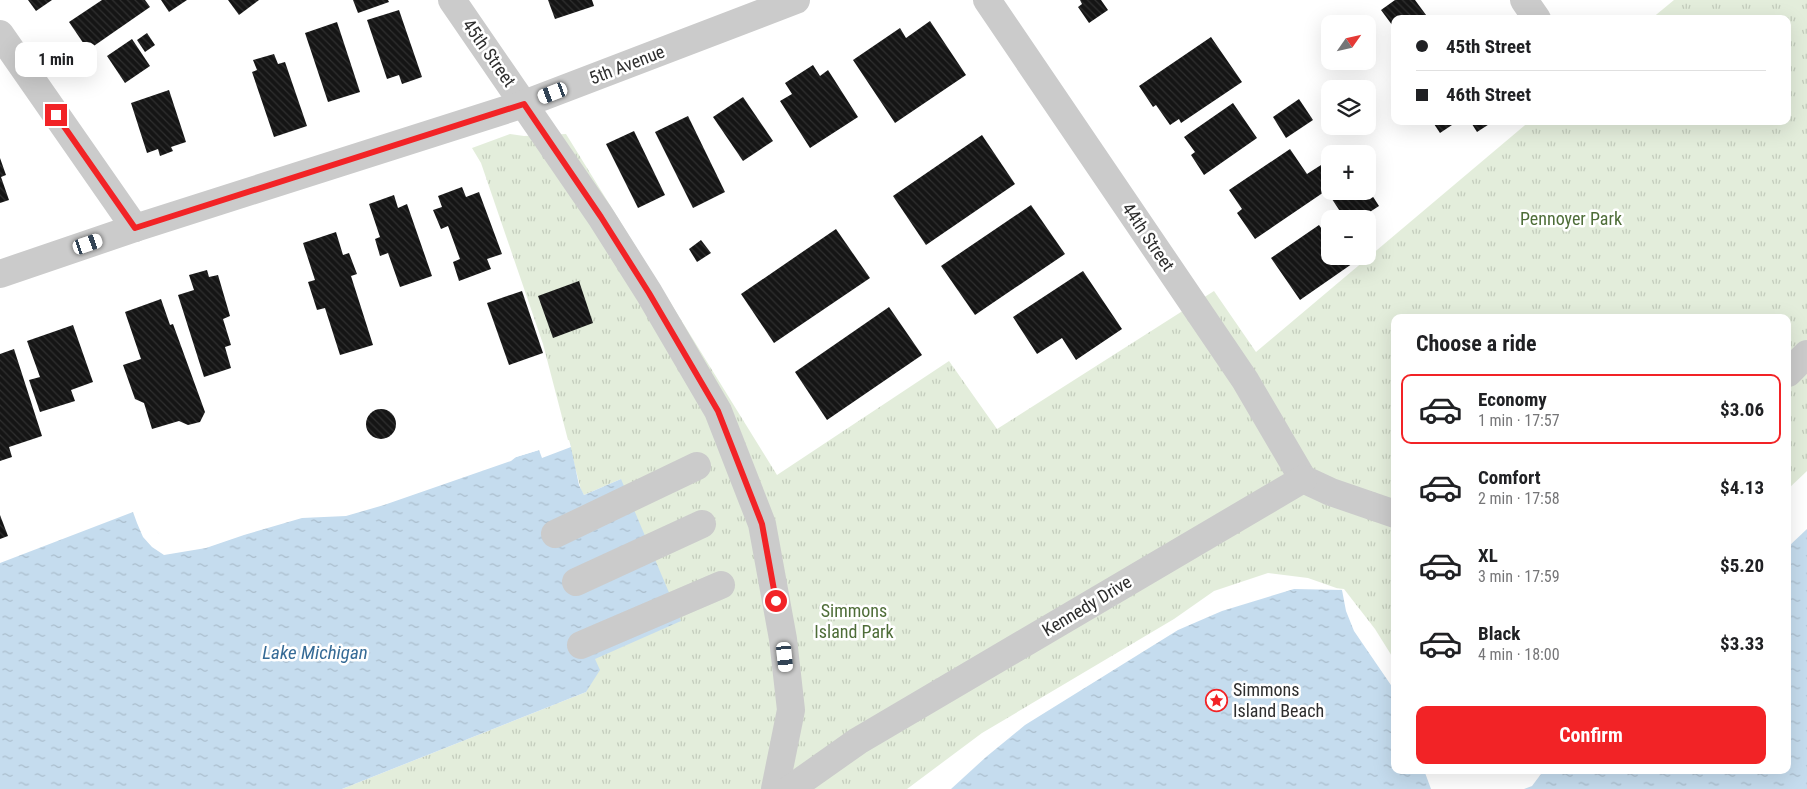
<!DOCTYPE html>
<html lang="en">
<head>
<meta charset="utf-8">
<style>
	:root { --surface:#fff; --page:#f6f6f6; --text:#202124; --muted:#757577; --line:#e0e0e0; --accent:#f22326 }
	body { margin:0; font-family:"Roboto Condensed",sans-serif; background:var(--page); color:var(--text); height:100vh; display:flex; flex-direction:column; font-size:19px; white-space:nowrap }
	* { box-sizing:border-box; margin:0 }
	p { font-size:16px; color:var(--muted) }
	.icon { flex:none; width:28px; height:28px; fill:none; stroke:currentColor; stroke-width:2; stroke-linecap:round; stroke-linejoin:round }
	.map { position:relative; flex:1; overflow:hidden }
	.drawer { position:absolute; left:1391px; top:314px; width:400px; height:460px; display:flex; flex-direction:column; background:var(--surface); border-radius:10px; box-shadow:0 5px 20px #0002 }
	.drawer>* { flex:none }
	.banner { position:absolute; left:1391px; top:15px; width:400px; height:110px; border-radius:10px; box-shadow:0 5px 20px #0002; display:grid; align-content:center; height:110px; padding:0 25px; background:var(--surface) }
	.needle { width:32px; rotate:56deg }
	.buttons { position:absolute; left:1321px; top:15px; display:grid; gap:10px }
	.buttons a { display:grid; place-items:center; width:55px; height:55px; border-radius:10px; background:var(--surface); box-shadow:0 5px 20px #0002; font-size:25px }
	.end { position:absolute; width:22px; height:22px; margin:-11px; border:6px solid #f22326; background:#fff; box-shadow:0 0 0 2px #fff }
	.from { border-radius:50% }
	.bubble { position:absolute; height:35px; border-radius:10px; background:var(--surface); box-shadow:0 5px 20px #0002; font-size:16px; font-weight:700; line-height:35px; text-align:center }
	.car { position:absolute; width:15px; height:30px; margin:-15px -8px; border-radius:6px; box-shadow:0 0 4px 1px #0007; background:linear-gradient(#fff 24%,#345 0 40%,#fff 0 76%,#345 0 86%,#fff 0) }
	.banner b { display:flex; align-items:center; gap:18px; height:48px; font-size:19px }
	.banner b+b { border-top:1px solid var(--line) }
	.banner i { width:12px; height:12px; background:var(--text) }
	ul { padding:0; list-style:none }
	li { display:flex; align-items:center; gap:15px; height:70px; margin:0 10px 8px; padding:0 15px; border:2px solid transparent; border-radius:10px }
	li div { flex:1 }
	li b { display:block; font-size:19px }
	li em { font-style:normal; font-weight:700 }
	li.current { border-color:var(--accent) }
	li>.icon { width:45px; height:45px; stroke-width:1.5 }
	h2 { padding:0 25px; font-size:22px; line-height:60px }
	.action { display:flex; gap:10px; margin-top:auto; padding:10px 25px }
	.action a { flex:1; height:58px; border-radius:10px; background:var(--accent); color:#fff; font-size:20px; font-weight:700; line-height:58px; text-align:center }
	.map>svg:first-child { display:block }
	.grass { fill:url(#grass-tufts) }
	.water { fill:url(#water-ripples) }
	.pier { fill:#fff }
	.building { fill:url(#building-back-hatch) }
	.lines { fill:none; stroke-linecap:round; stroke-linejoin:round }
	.minor { stroke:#cbcbcb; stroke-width:28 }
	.route { stroke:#f22326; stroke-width:6 }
	.labels { text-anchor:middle; stroke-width:5; stroke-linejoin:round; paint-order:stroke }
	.street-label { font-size:18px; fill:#2e2e2e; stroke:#fff }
	.park-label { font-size:18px; fill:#4e6d38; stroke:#fff }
	.poi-label { font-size:18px; fill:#2e2e2e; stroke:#fff; text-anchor:start }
	.water-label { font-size:19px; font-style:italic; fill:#366b96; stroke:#fff }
</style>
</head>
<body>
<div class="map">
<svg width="1807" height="789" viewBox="0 0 1807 789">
	<defs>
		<pattern id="grass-tufts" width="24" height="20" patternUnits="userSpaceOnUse" patternTransform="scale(1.25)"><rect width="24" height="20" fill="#e3eddb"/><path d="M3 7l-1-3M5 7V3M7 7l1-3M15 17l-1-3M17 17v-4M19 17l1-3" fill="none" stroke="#c3ccbc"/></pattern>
		<pattern id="water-ripples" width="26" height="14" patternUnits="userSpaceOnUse" patternTransform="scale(1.25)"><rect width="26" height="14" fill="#c5dcee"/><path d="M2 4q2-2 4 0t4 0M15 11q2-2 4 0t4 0" fill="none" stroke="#aabdcc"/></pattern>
		<pattern id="building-back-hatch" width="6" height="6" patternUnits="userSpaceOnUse" patternTransform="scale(1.25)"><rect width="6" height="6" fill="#151515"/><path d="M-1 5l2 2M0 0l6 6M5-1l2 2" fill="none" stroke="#2f2f2f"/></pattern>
	</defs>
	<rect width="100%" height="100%" fill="#fff"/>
	<path class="grass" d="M1674,0H1807V474L1788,492V318H1395V666L1342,590L1308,578L1268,573L1214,591L1174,619L982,733L907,789H342L586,692L595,659L621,479L584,495L581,490L543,344L481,163L472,148L510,134L524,136L566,134L777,475L949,361L997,429L1214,291L1256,352L1530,121H1788V19H1651Z"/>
	<g class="water">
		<path d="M570,443L579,485L584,495L621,479L681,621L595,659L600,670L586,692L342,789H0V563L133,512L137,523H144L175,546L246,528L354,507L539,450Z"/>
		<path d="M1807,474V789H951L986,757L1025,725L1178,630L1222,611L1294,589L1342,590L1395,666V770H1472L1479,774L1484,770H1788V492Z"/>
	</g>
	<g class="pier">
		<path d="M569,440L571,447L542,458L539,450L516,457L511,461L384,505L346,516L302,518L244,535L206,548L164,555L152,547L143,537L137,523L141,521H145L158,533L176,544L298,512L353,505L453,473L539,447Z"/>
		<path d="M1807,471V529L1788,547V489Z"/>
		<path d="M1335,588L1344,589L1375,629L1395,661V691L1354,631L1346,611L1342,590Z"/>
		<path d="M1424,770L1479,771L1544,770L1532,786L1524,789H1431Z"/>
	</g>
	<g class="building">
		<path d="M28,0H52L36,11Z"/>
		<path d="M102,0H145L150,7L88,50L69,22Z"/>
		<path d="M161,0H187L169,12Z"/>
		<path d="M228,0H259L239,15Z"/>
		<path d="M353,0H388L389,2L358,13Z"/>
		<path d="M548,0H592L594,6L555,19Z"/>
		<path d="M1080,0H1101L1108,10L1089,23L1078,7L1082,4Z"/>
		<path d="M1395,0H1415L1429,19H1395V29L1381,10Z"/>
		<path d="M399,10L422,77L402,84L399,75L387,79L367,20Z"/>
		<path d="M1356,15L1362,24H1343Z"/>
		<path d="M930,21L966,75L895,123L853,60L900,28L906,38Z"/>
		<path d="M337,22L360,92L328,102L305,33Z"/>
		<path d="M147,33L155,45L145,52L137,40Z"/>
		<path d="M1211,37L1242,82L1181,123L1179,119L1170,125L1156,105L1153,107L1139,86Z"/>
		<path d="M132,39L150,66L125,83L107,56Z"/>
		<path d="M274,54L278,64L285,62L307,126L274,137L252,72L257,70L253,60Z"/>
		<path d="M813,65L820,76L828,70L858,117L810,148L780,101L792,94L785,83Z"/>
		<path d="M169,90L186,142L171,147L173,151L160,156L158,149L147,153L131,103Z"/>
		<path d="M743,97L773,141L743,161L713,117Z"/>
		<path d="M1299,99L1313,120L1286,138L1273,117Z"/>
		<path d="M1233,103L1257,138L1204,175L1191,155L1195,152L1184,137Z"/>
		<path d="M688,116L725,192L693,208L655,132Z"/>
		<path d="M1432,121H1458L1440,133Z"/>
		<path d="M1470,121H1494L1477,132Z"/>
		<path d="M634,131L665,195L638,208L606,144Z"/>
		<path d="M982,135L1015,184L926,245L893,196Z"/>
		<path d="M1290,149L1307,174L1321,165L1330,178V188L1255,239L1237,213L1242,209L1229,190Z"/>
		<path d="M0,158L6,175L1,177L9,200L0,203Z"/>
		<path d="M462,187L466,197L479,192L502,254L487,259L491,269L459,281L453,262L460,259L448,226L441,229L433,210L442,207L438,196Z"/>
		<path d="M1368,189L1379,206L1359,219H1345L1330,196L1337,191H1368Z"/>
		<path d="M394,195L398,208L407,204L432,276L400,287L388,253L380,256L375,239L380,237L369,204Z"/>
		<path d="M1031,205L1065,254L975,315L941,266Z"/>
		<path d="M1319,225L1330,241V256H1357L1359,259L1300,300L1271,258Z"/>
		<path d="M836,229L870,278L774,343L741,294Z"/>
		<path d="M336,232L343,255L349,253L357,274L351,276L373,345L340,355L325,308L317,310L308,282L315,280L303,243Z"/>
		<path d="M701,240L711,253L697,262L689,249Z"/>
		<path d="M207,270L209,277L218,275L230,316L223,319L231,345L225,347L231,368L204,377L178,295L194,290L189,275Z"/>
		<path d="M1083,271L1122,329L1076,360L1062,338L1037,354L1013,317Z"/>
		<path d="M579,281L593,323L553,338L538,296Z"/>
		<path d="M522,291L543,353L509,365L487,303Z"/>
		<path d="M161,299L170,325L173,324L205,412L200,422L188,425L179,421L152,429L144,403L135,399L123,365L141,359L125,312Z"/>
		<path d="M889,307L922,355L827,420L795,372Z"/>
		<path d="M73,325L93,382L71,390L75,401L40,412L29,380L40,377L27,341Z"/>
		<path d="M14,349L42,436L9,447L12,457L0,461V354Z"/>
		<circle cx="381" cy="424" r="15"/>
		<path d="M0,515L8,536L0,539Z"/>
	</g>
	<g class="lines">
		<g class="minor">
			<path d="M452,0L601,217L649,293L718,411L762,524L783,639L791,710L775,789"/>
			<path d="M987,0L1245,380L1303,479"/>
			<path d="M1524,0L1537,19"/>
			<path d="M0,34L135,228"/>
			<path d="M0,274L135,228L524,104L796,0"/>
			<path d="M1788,373L1807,354"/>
			<path d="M1303,479L1331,492L1395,514"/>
			<path d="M555,534L697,466"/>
			<path d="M576,582L702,524"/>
			<path d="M581,645L721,585"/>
			<path d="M790,789L858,741L1303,479"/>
		</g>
	</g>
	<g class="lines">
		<path class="route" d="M56,115L135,228L524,104L601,217L649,293L718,411L762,524L776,601"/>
	</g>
	<defs>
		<symbol id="sight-ring" viewBox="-11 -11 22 22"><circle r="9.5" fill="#fff" stroke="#f22326" stroke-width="1.5"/><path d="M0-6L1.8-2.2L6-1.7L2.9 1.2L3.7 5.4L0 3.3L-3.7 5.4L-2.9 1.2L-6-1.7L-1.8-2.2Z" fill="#f22326"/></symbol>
	</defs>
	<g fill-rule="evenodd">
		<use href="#sight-ring" x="1204" y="688" width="25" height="25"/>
	</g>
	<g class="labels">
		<g class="street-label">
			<text transform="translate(489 53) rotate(55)" y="6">45th Street</text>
			<text transform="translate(627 65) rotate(-21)" y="6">5th Avenue</text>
			<text transform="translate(1148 237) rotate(56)" y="6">44th Street</text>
			<text transform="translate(1087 606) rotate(-31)" y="6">Kennedy Drive</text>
		</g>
		<g class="park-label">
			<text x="1571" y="225">Pennoyer Park</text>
			<text x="854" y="617">Simmons<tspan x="854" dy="21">Island Park</tspan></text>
		</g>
		<g class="poi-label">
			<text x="1233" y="696">Simmons<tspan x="1233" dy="21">Island Beach</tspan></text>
		</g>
		<g class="water-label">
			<text x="315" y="659">Lake Michigan</text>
		</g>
	</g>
</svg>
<div class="buttons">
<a><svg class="needle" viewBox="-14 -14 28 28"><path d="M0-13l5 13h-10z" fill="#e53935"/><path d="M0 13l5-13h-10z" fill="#757577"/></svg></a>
<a><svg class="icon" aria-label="layers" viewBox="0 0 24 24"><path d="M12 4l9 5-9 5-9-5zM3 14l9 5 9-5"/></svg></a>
<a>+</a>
<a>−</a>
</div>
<i class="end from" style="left:776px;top:601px"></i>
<i class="end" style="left:56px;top:115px"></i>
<div class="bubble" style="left:15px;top:42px;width:82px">1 min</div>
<i class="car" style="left:553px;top:93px;rotate:249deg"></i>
<i class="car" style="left:88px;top:244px;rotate:71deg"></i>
<i class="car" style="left:785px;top:657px;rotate:174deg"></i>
<div class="banner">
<b><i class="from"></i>45th Street</b>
<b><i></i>46th Street</b>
</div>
<section class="drawer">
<h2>Choose a ride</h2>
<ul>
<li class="current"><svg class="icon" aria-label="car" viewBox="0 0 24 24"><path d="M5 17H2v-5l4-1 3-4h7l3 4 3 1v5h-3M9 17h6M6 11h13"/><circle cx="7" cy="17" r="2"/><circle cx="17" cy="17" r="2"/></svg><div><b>Economy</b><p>1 min · 17:57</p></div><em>$3.06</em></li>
<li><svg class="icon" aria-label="car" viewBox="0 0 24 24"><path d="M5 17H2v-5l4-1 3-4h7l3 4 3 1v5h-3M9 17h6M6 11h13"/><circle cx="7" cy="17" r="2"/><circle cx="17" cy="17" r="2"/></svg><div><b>Comfort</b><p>2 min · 17:58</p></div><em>$4.13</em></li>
<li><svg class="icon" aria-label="car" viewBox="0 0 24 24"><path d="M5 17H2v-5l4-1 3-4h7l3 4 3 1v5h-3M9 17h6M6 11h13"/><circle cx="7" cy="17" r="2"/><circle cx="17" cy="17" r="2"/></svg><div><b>XL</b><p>3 min · 17:59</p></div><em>$5.20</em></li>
<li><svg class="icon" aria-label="car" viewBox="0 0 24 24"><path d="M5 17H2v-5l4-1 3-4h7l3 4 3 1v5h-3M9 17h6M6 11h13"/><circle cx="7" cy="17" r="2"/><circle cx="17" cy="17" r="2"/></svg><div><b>Black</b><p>4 min · 18:00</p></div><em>$3.33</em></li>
</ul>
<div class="action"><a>Confirm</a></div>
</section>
</div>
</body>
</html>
